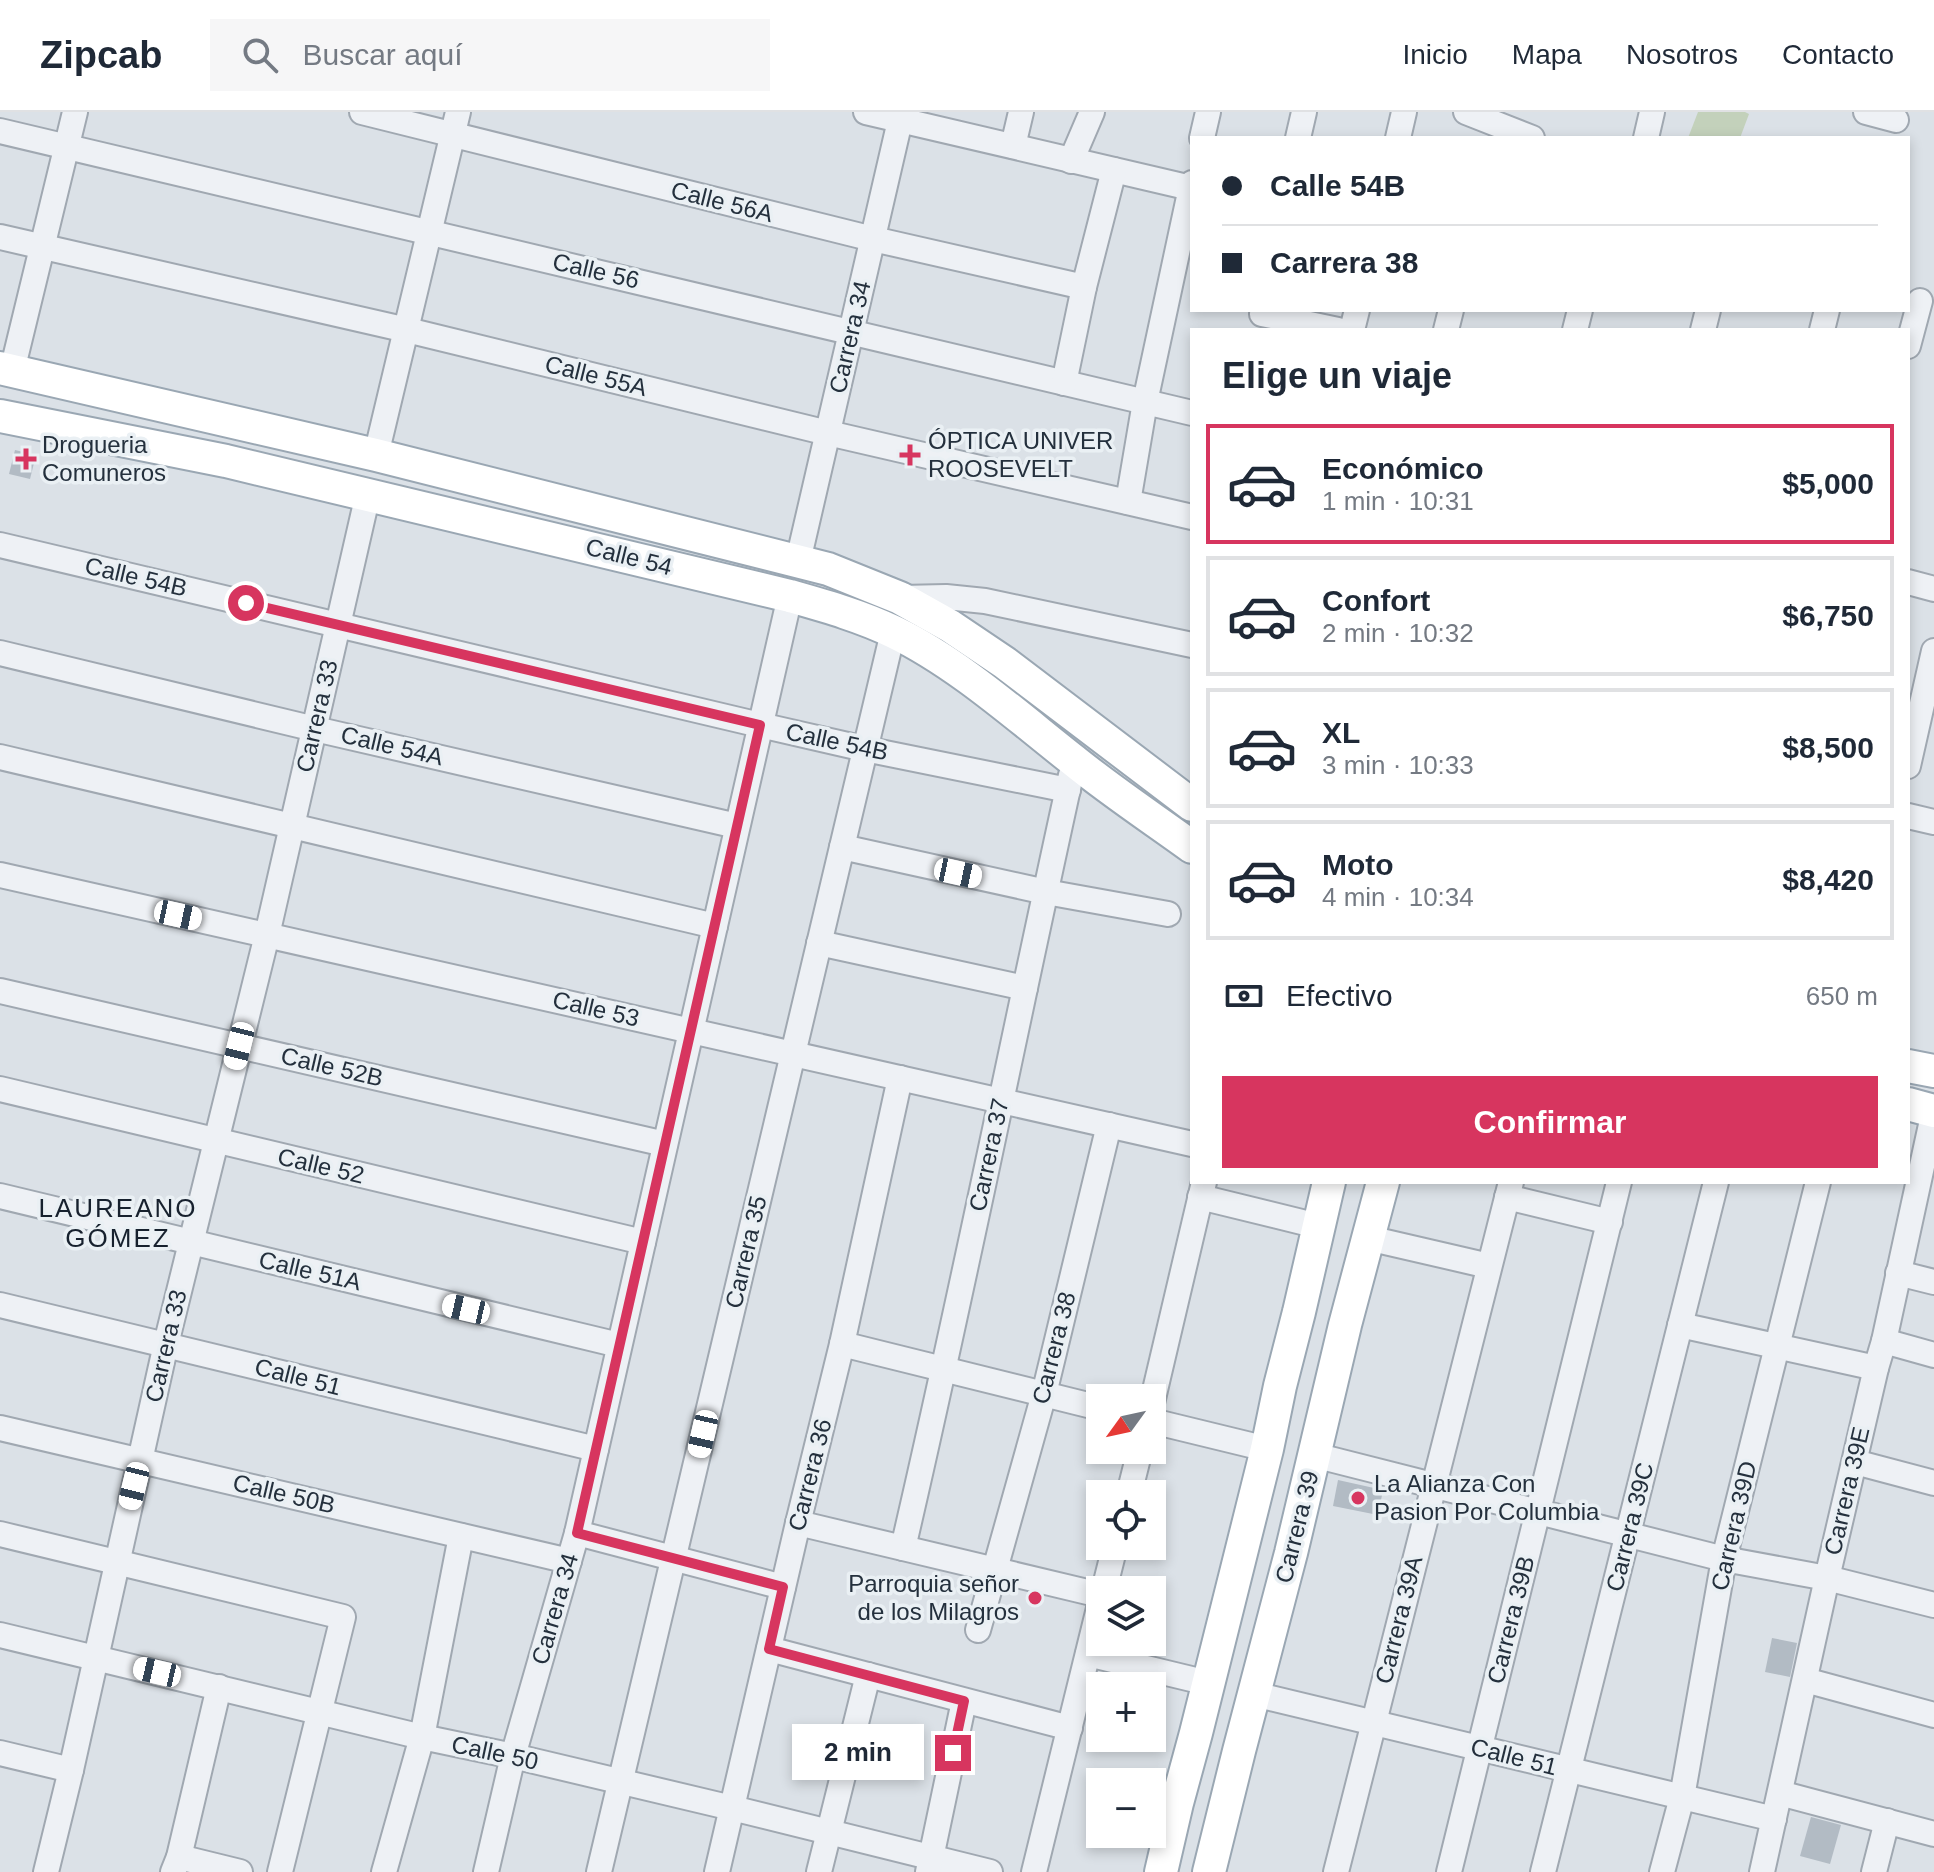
<!DOCTYPE html>
<html lang="es">
<head>
<meta charset="utf-8">
<style>
	:root { --surface:#fff; --page:#f6f6f7; --text:#1f2937; --muted:#747a83; --line:#e0e1e3; --accent:#d7355f }
	body { margin:0; font-family:Arial,sans-serif; background:var(--page); color:var(--text); height:100vh; display:flex; flex-direction:column; font-size:30px; white-space:nowrap }
	* { box-sizing:border-box; margin:0 }
	p { font-size:26px; color:var(--muted) }
	.icon { flex:none; width:44px; height:44px; fill:none; stroke:currentColor; stroke-width:2; stroke-linecap:round; stroke-linejoin:round }
	.map { position:relative; flex:1; overflow:hidden }
	.side { position:absolute; left:1190px; top:216px; width:720px; height:856px; display:flex; flex-direction:column; background:var(--surface); border-radius:0px; box-shadow:0 4px 12px #0003 }
	.side>* { flex:none }
	.top-card { position:absolute; left:1190px; top:24px; width:720px; height:176px; border-radius:0px; box-shadow:0 4px 12px #0003; display:grid; align-content:center; height:176px; padding:0 32px; background:var(--surface) }
	.needle { width:52px; rotate:237deg }
	.fabs { position:absolute; left:1086px; top:1272px; display:grid; gap:16px }
	.fabs a { display:grid; place-items:center; width:80px; height:80px; border-radius:0px; background:var(--surface); box-shadow:0 4px 12px #0003; font-size:40px }
	.end { position:absolute; width:36px; height:36px; margin:-18px; border:10px solid #d7355f; background:#fff; box-shadow:0 0 0 4px #fff }
	.from { border-radius:50% }
	.bubble { position:absolute; height:56px; border-radius:0px; background:var(--surface); box-shadow:0 4px 12px #0003; font-size:26px; font-weight:700; line-height:56px; text-align:center }
	.car { position:absolute; width:24px; height:48px; margin:-24px -12px; border-radius:10px; box-shadow:0 0 6px 2px #0007; background:linear-gradient(#fff 24%,#345 0 40%,#fff 0 76%,#345 0 86%,#fff 0) }
	.top-card b { display:flex; align-items:center; gap:28px; height:76px; font-size:30px }
	.top-card b+b { border-top:2px solid var(--line) }
	.top-card i { width:20px; height:20px; background:var(--text) }
	ul { padding:0; list-style:none }
	li { display:flex; align-items:center; gap:24px; height:120px; margin:0 16px 12px; padding:0 16px; border:4px solid var(--line); border-radius:0px }
	li div { flex:1 }
	li b { display:block; font-size:30px }
	li em { font-style:normal; font-weight:700 }
	li.on { border-color:var(--accent) }
	li>.icon { width:72px; height:72px; stroke-width:1.5 }
	h2 { padding:0 32px; font-size:36px; line-height:96px }
	.pay { display:flex; align-items:center; gap:20px; height:88px; padding:0 32px; font-size:30px }
	.pay p { margin-inline-start:auto }
	.primary-button { display:flex; gap:16px; margin-top:auto; padding:16px 32px }
	.primary-button a { flex:1; height:92px; border-radius:0px; background:var(--accent); color:#fff; font-size:32px; font-weight:700; line-height:92px; text-align:center }
	header { display:flex; align-items:center; gap:48px; box-sizing:border-box; height:112px; padding:0 40px; background:var(--surface); border-bottom:2px solid var(--line) }
	header strong { font-size:38px }
	nav { display:flex; gap:44px; margin-inline-start:auto; font-size:28px }
	.search { width:560px; height:72px; background:var(--page); display:flex; align-items:center; gap:20px; box-sizing:border-box; padding:0 28px; border-radius:0px; color:var(--muted); font-size:30px }
	.map>svg:first-child { display:block }
	.green { fill:#c3d1bb }
	.building { fill:#b2bbc4 }
	.lines { fill:none; stroke-linecap:round; stroke-linejoin:round }
	.minor-casing { stroke:#a0a8b1; stroke-width:28 }
	.major-casing { stroke:#9aa7b3; stroke-width:36 }
	.minor { stroke:#eef1f5; stroke-width:24 }
	.major { stroke:#fff; stroke-width:32 }
	.route { stroke:#d7355f; stroke-width:10 }
	.poi-dot { fill:#d7355f; stroke:#eaf0f4; stroke-width:3 }
	.labels { text-anchor:middle; stroke-width:7; stroke-linejoin:round; paint-order:stroke }
	.street-label { font-size:24px; fill:#24303d; stroke:#eaf0f4 }
	.poi-label { font-size:24px; fill:#24303d; stroke:#eaf0f4; text-anchor:start }
	.neighbourhood-label { font-size:26px; letter-spacing:2px; fill:#17212e; stroke:#eaf0f4 }
</style>
</head>
<body>
<header>
<strong>Zipcab</strong>
<div class="search"><svg class="icon" aria-label="search" viewBox="0 0 24 24"><circle cx="10" cy="10" r="6"/><path d="M15 15l6 6"/></svg>Buscar aquí</div>
<nav><a>Inicio</a><a>Mapa</a><a>Nosotros</a><a>Contacto</a></nav>
</header>
<div class="map">
<svg width="1934" height="1760" viewBox="0 0 1934 1760">
	<rect width="100%" height="100%" fill="#dbe1e7"/>
	<path class="green" d="M1698,0H1745L1749,2L1740,26H1688Z"/>
	<g class="building">
		<path d="M15,338L36,343L30,367L9,362Z"/>
		<path d="M1338,1368L1383,1378L1378,1403L1333,1394Z"/>
		<path d="M1772,1526L1797,1531L1790,1565L1765,1560Z"/>
		<path d="M1811,1705L1841,1713L1830,1752L1800,1744Z"/>
	</g>
	<g class="lines">
		<defs>
			<g id="minor">
				<path d="M362,0L873,127L1084,175"/>
				<path d="M866,0L1191,76"/>
				<path d="M1466,0L1532,26"/>
				<path d="M1866,0L1896,8"/>
				<path d="M0,19L1192,301"/>
				<path d="M1202,26L1208,0"/>
				<path d="M1298,26L1304,0"/>
				<path d="M1398,26L1404,0"/>
				<path d="M1646,26L1652,0"/>
				<path d="M1013,34L1021,0"/>
				<path d="M1071,49L1092,0"/>
				<path d="M0,125L407,218L828,321L1192,405"/>
				<path d="M1262,202L1338,218"/>
				<path d="M1352,218L1357,198"/>
				<path d="M1446,218L1451,198"/>
				<path d="M1575,218L1580,198"/>
				<path d="M1703,218L1708,198"/>
				<path d="M1822,218L1827,198"/>
				<path d="M1908,234L1920,189"/>
				<path d="M12,259L75,0"/>
				<path d="M1064,271L1084,175L1114,58"/>
				<path d="M376,343L458,0"/>
				<path d="M1128,390L1145,290L1192,71"/>
				<path d="M0,433L760,613L865,637L1068,678"/>
				<path d="M798,449L902,0"/>
				<path d="M1908,470L1934,477"/>
				<path d="M900,486L946,485L985,489L1192,533"/>
				<path d="M0,541L315,617L737,714"/>
				<path d="M0,645L715,814"/>
				<path d="M1908,654L1934,539"/>
				<path d="M1908,704L1934,710"/>
				<path d="M842,735L1046,780L1168,802"/>
				<path d="M0,763L1192,1032"/>
				<path d="M819,831L1025,876"/>
				<path d="M0,879L665,1032"/>
				<path d="M0,977L643,1130"/>
				<path d="M0,1084L619,1233"/>
				<path d="M1200,1085L1318,1114"/>
				<path d="M1507,1085L1610,1110"/>
				<path d="M1368,1126L1489,1154"/>
				<path d="M1898,1161L1934,1170"/>
				<path d="M0,1193L596,1337"/>
				<path d="M1680,1213L1876,1256"/>
				<path d="M1884,1229L1934,1243"/>
				<path d="M842,1232L1100,1296"/>
				<path d="M1152,1291L1204,1070"/>
				<path d="M1152,1309L1267,1337"/>
				<path d="M0,1316L569,1449"/>
				<path d="M1314,1343L1724,1447L1827,1466L1934,1493"/>
				<path d="M1855,1350L1934,1371"/>
				<path d="M1129,1382L1140,1338"/>
				<path d="M798,1411L1100,1483"/>
				<path d="M577,1421L783,1475"/>
				<path d="M0,1422L343,1505L280,1760"/>
				<path d="M903,1436C963,1179 1014,921 1071,663"/>
				<path d="M1104,1478L1115,1434"/>
				<path d="M978,1518L1044,1282L1109,1013"/>
				<path d="M0,1523L422,1625L513,1644L732,1696L990,1760"/>
				<path d="M769,1537L1070,1616"/>
				<path d="M1088,1542L1208,1571"/>
				<path d="M1805,1568L1934,1603"/>
				<path d="M1254,1582L1774,1707"/>
				<path d="M0,1641L71,1658"/>
				<path d="M1780,1681L1934,1722"/>
				<path d="M179,1745L240,1760"/>
				<path d="M46,1760L71,1658L166,1232L267,823L368,382"/>
				<path d="M173,1760L179,1745L219,1575"/>
				<path d="M384,1760L422,1625L461,1424"/>
				<path d="M486,1760L513,1644L577,1421L790,484"/>
				<path d="M599,1760L893,520"/>
				<path d="M717,1760L798,1411L842,1232L900,966"/>
				<path d="M819,1760L868,1563"/>
				<path d="M928,1760L964,1589"/>
				<path d="M1034,1760L1100,1492"/>
				<path d="M1336,1760L1511,1070"/>
				<path d="M1449,1760L1619,1070"/>
				<path d="M1543,1760L1716,1070"/>
				<path d="M1662,1760L1682,1685L1724,1447L1818,1070"/>
				<path d="M1762,1760L1827,1466L1876,1256L1884,1229L1934,999"/>
				<path d="M1874,1760L1887,1709"/>
			</g>
			<g id="major">
				<path d="M0,256L376,343L828,457L900,486L950,514L1005,551L1192,693"/>
				<path d="M0,304L226,349L790,484C825,494 861,504 894,520C958,551 1017,604 1073,648C1111,679 1152,706 1192,735"/>
				<path d="M1908,954L1934,959"/>
				<path d="M1908,992L1934,999"/>
				<path d="M1161,1760L1177,1691L1196,1621L1267,1337L1280,1274L1299,1200L1329,1070"/>
				<path d="M1209,1760L1239,1639L1291,1441L1345,1213L1383,1070"/>
			</g>
		</defs>
		<use href="#minor" class="minor-casing"/>
		<use href="#major" class="major-casing"/>
		<use href="#minor" class="minor"/>
		<use href="#major" class="major"/>
	</g>
	<g class="lines">
		<path class="route" d="M246,491L760,613L577,1421L783,1475L769,1537L964,1589L953,1641"/>
	</g>
	<g class="poi-dot">
		<path d="M906 331h8v8h8v8h-8v8h-8v-8h-8v-8h8z"/>
		<path d="M22 335h8v8h8v8h-8v8h-8v-8h-8v-8h8z"/>
		<circle cx="1358" cy="1386" r="8"/>
		<circle cx="1035" cy="1486" r="8"/>
	</g>
	<g class="labels">
		<g class="street-label">
			<text transform="translate(722 90) rotate(14)" y="8">Calle 56A</text>
			<text transform="translate(596 159) rotate(13)" y="8">Calle 56</text>
			<text transform="translate(850 225) rotate(-77)" y="8">Carrera 34</text>
			<text transform="translate(596 264) rotate(14)" y="8">Calle 55A</text>
			<text transform="translate(629 445) rotate(14)" y="8">Calle 54</text>
			<text transform="translate(136 465) rotate(13)" y="8">Calle 54B</text>
			<text transform="translate(317 604) rotate(-77)" y="8">Carrera 33</text>
			<text transform="translate(837 630) rotate(12)" y="8">Calle 54B</text>
			<text transform="translate(392 634) rotate(13)" y="8">Calle 54A</text>
			<text transform="translate(596 897) rotate(13)" y="8">Calle 53</text>
			<text transform="translate(332 955) rotate(13)" y="8">Calle 52B</text>
			<text transform="translate(989 1043) rotate(-78)" y="8">Carrera 37</text>
			<text transform="translate(321 1054) rotate(13)" y="8">Calle 52</text>
			<text transform="translate(746 1140) rotate(-77)" y="8">Carrera 35</text>
			<text transform="translate(310 1159) rotate(13)" y="8">Calle 51A</text>
			<text transform="translate(166 1234) rotate(-77)" y="8">Carrera 33</text>
			<text transform="translate(1054 1236) rotate(-76)" y="8">Carrera 38</text>
			<text transform="translate(298 1265) rotate(14)" y="8">Calle 51</text>
			<text transform="translate(810 1363) rotate(-76)" y="8">Carrera 36</text>
			<text transform="translate(1847 1379) rotate(-77)" y="8">Carrera 39E</text>
			<text transform="translate(284 1382) rotate(13)" y="8">Calle 50B</text>
			<text transform="translate(1734 1414) rotate(-77)" y="8">Carrera 39D</text>
			<text transform="translate(1297 1415) rotate(-76)" y="8">Carrera 39</text>
			<text transform="translate(1630 1415) rotate(-76)" y="8">Carrera 39C</text>
			<text transform="translate(555 1497) rotate(-74)" y="8">Carrera 34</text>
			<text transform="translate(1399 1508) rotate(-76)" y="8">Carrera 39A</text>
			<text transform="translate(1511 1508) rotate(-76)" y="8">Carrera 39B</text>
			<text transform="translate(495 1641) rotate(12)" y="8">Calle 50</text>
			<text transform="translate(1514 1645) rotate(14)" y="8">Calle 51</text>
		</g>
		<g class="poi-label">
			<text x="928" y="337">ÓPTICA UNIVER<tspan x="928" dy="28">ROOSEVELT</tspan></text>
			<text x="42" y="341">Drogueria<tspan x="42" dy="28">Comuneros</tspan></text>
			<text x="1374" y="1380">La Alianza Con<tspan x="1374" dy="28">Pasion Por Columbia</tspan></text>
			<text x="1019" y="1480" text-anchor="end">Parroquia señor<tspan x="1019" dy="28">de los Milagros</tspan></text>
		</g>
		<g class="neighbourhood-label">
			<text x="118" y="1105">LAUREANO<tspan x="118" dy="30">GÓMEZ</tspan></text>
		</g>
	</g>
</svg>
<div class="fabs">
<a><svg class="needle" viewBox="-14 -14 28 28"><path d="M0-13l5 13h-10z" fill="#e53935"/><path d="M0 13l5-13h-10z" fill="#747a83"/></svg></a>
<a><svg class="icon" aria-label="locate" viewBox="0 0 24 24"><circle cx="12" cy="12" r="6"/><path d="M12 2v4M12 18v4M2 12h4M18 12h4"/></svg></a>
<a><svg class="icon" aria-label="layers" viewBox="0 0 24 24"><path d="M12 4l9 5-9 5-9-5zM3 14l9 5 9-5"/></svg></a>
<a>+</a>
<a>−</a>
</div>
<i class="end from" style="left:246px;top:491px"></i>
<i class="end" style="left:953px;top:1641px"></i>
<div class="bubble" style="left:792px;top:1612px;width:132px">2 min</div>
<i class="car" style="left:958px;top:761px;rotate:102deg"></i>
<i class="car" style="left:178px;top:803px;rotate:102deg"></i>
<i class="car" style="left:239px;top:934px;rotate:194deg"></i>
<i class="car" style="left:466px;top:1197px;rotate:283deg"></i>
<i class="car" style="left:703px;top:1322px;rotate:193deg"></i>
<i class="car" style="left:134px;top:1374px;rotate:194deg"></i>
<i class="car" style="left:157px;top:1560px;rotate:283deg"></i>
<div class="top-card">
<b><i class="from"></i>Calle 54B</b>
<b><i></i>Carrera 38</b>
</div>
<section class="side">
<h2>Elige un viaje</h2>
<ul>
<li class="on"><svg class="icon" aria-label="car" viewBox="0 0 24 24"><path d="M5 17H2v-5l4-1 3-4h7l3 4 3 1v5h-3M9 17h6M6 11h13"/><circle cx="7" cy="17" r="2"/><circle cx="17" cy="17" r="2"/></svg><div><b>Económico</b><p>1 min · 10:31</p></div><em>$5,000</em></li>
<li><svg class="icon" aria-label="car" viewBox="0 0 24 24"><path d="M5 17H2v-5l4-1 3-4h7l3 4 3 1v5h-3M9 17h6M6 11h13"/><circle cx="7" cy="17" r="2"/><circle cx="17" cy="17" r="2"/></svg><div><b>Confort</b><p>2 min · 10:32</p></div><em>$6,750</em></li>
<li><svg class="icon" aria-label="car" viewBox="0 0 24 24"><path d="M5 17H2v-5l4-1 3-4h7l3 4 3 1v5h-3M9 17h6M6 11h13"/><circle cx="7" cy="17" r="2"/><circle cx="17" cy="17" r="2"/></svg><div><b>XL</b><p>3 min · 10:33</p></div><em>$8,500</em></li>
<li><svg class="icon" aria-label="car" viewBox="0 0 24 24"><path d="M5 17H2v-5l4-1 3-4h7l3 4 3 1v5h-3M9 17h6M6 11h13"/><circle cx="7" cy="17" r="2"/><circle cx="17" cy="17" r="2"/></svg><div><b>Moto</b><p>4 min · 10:34</p></div><em>$8,420</em></li>
</ul>
<div class="pay"><svg class="icon" aria-label="cash" viewBox="0 0 24 24"><path d="M3 7h18v10H3z"/><circle cx="12" cy="12" r="2"/></svg>Efectivo<p>650 m</p></div>
<div class="primary-button"><a>Confirmar</a></div>
</section>
</div>
</body>
</html>
